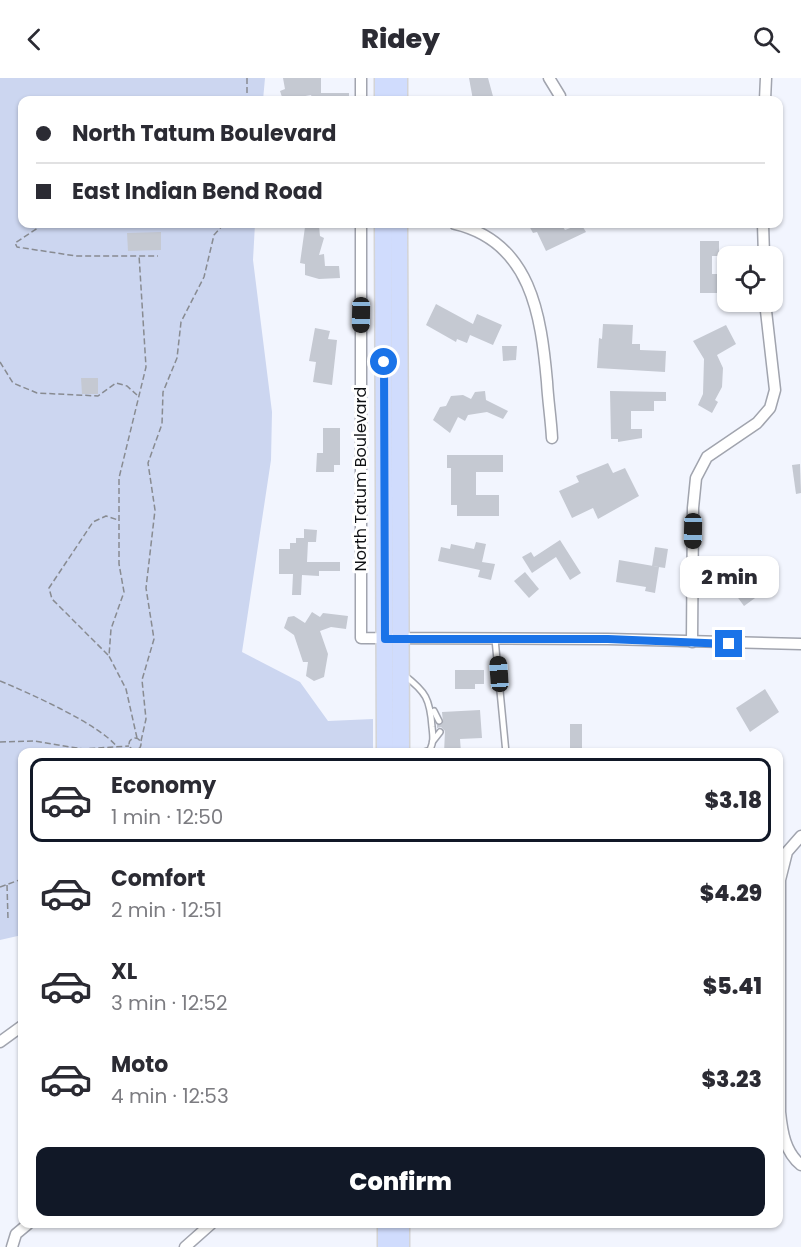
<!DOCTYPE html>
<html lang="en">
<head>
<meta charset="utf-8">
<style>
	:root { --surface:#fff; --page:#f7f7f7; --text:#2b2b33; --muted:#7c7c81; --line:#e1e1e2; --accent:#111827 }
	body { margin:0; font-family:Poppins,sans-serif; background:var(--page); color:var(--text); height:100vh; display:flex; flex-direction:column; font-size:22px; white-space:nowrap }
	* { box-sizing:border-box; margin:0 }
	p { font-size:20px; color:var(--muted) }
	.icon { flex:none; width:33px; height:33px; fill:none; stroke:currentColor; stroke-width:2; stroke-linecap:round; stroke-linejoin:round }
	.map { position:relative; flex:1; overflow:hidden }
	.drawer { position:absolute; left:18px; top:670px; width:765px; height:480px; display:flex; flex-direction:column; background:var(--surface); border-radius:12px; box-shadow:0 2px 4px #0004 }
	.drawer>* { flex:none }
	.top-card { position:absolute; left:18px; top:18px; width:765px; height:132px; border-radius:12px; box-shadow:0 2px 4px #0004; display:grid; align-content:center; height:132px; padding:0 18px; background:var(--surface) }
	.controls { position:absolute; left:717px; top:168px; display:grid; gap:12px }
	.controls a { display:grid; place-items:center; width:66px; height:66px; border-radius:12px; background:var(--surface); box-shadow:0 2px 4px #0004; font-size:30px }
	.end { position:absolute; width:27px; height:27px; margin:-14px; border:8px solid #1a73e8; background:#fff; box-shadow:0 0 0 3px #fff }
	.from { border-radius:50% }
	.bubble { position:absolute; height:42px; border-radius:12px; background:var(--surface); box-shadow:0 2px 4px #0004; font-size:20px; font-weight:800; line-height:42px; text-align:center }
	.car { position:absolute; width:18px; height:36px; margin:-18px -9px; border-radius:8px; box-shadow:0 0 4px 2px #0007; background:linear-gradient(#222 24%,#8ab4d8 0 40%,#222 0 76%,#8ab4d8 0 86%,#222 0) }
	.top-card b { display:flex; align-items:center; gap:21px; height:57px; font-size:22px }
	.top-card b+b { border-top:2px solid var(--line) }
	.top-card i { width:15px; height:15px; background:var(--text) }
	ul { padding:10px 0 0; list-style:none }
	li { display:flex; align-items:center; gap:18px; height:84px; margin:0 12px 9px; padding:0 6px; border:3px solid transparent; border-radius:12px }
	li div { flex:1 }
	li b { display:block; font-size:22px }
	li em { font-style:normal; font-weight:800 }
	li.selected { border-color:var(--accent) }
	li>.icon { width:54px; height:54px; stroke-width:1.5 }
	.primary-button { display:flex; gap:12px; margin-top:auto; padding:12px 18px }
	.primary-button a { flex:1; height:69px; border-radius:12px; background:var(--accent); color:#fff; font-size:24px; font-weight:800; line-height:69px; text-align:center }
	header { display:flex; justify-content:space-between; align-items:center; height:78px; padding:0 18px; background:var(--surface); font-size:27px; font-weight:800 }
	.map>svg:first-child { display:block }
	.green { fill:#ccd6f0 }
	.building { fill:#c5c9d2 }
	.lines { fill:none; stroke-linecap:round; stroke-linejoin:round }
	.service-casing { stroke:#a1a4ae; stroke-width:8 }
	.minor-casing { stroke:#a1a4ae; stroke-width:13 }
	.primary-casing { stroke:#d4d4d5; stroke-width:19 }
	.path { stroke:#888b91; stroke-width:1.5; stroke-dasharray:6 3; stroke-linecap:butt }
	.service { stroke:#fff; stroke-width:5 }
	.minor { stroke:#fff; stroke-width:10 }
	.primary { stroke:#d0dcfd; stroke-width:16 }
	.route { stroke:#1a73e8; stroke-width:8 }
	.labels { text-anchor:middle; stroke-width:6; stroke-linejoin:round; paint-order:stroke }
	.street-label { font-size:16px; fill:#0f1114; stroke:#fff }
</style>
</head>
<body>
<header><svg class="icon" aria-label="back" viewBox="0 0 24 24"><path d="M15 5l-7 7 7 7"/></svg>Ridey<svg class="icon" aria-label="search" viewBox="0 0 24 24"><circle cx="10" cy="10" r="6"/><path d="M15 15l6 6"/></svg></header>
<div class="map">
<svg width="801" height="1169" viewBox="0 0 801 1169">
	<rect width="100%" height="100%" fill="#f2f5fe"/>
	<path class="green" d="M0,0H265L263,22H22V146H255L253,182L272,334L271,382L242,574L300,604L328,643L373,641V675H22V857L0,862Z"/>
	<g class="building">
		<path d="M283,0H321V15H349V22H313L311,17L283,22L280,13L285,11Z"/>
		<path d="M469,0H488L494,22H473Z"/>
		<path d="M528,146H561L565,152L581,146L586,154L546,173L537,154L533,155Z"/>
		<path d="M319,148L320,158L324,160L319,177L324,176L325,188H339L340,200L319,201L305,197V186L300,185L305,149Z"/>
		<path d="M161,154V172L128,173L127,155Z"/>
		<path d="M700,163H719V178H712V196H719V215H700Z"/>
		<path d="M436,226L473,246L477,236L502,247L493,267L470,257L467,265L457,261L456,264L426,247Z"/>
		<path d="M603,246L633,247L632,266H640V272L666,273L665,294L597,290L599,260L602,261Z"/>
		<path d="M726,247L736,266L717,277L723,290L722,309L715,322L718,324L712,335L698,327L703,316L704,281L693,263Z"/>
		<path d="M315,250L330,253L328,261L337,262L332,307L313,304L316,284L309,283Z"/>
		<path d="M502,268H517L516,282L503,283Z"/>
		<path d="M81,300H98V316H82Z"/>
		<path d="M485,313L486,322L508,333L503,341L487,334L468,337L465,343L458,339L450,355L433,342L440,329L446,328L451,318L463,317L471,321L475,314Z"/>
		<path d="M610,313L666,314V323H654V333H631V351H642V360L618,364V361H611Z"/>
		<path d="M323,350H340V387H334V394H316L317,375H323Z"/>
		<path d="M447,377H503V394H476V417H499V438H457V427H451V390H447Z"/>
		<path d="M608,385L613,395L625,390L639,418L598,441L593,430L572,440L559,413L579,404L576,398Z"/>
		<path d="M800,386L801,415L796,416L792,387Z"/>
		<path d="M304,451L317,452L316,464H308L307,484H340V493H319V498L302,497L301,517H292L293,496H279V471H290V465H296V460H304Z"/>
		<path d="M560,462L581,495L570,502L556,479L532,495L522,479L531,474L534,479Z"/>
		<path d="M476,464L486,466L482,484L495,486L491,502L478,499L480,492L438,483L441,469L450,471L451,466L474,471Z"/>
		<path d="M655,469L668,471L665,490L652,488Z"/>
		<path d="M619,482L659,489L655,515L645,513L646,509L616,504Z"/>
		<path d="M735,489L751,511L756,508L762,515L744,528L722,498Z"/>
		<path d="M525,494L539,511L529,520L514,503Z"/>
		<path d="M312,534L320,539L323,535L348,538L346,551L331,549L320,553L328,576L324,599L314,603L306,598L308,584H303L294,557L284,550L288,539L294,538L305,545Z"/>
		<path d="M455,592H484V606H475V611H455Z"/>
		<path d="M765,611L779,634L750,654L736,630Z"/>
		<path d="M480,632L482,660L460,661L461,675H444L445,653L441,649L437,650V647L443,645L442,634Z"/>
		<rect x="570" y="646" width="12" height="29"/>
	</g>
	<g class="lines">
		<defs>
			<g id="service">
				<path d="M495,561L506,675"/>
				<path d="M404,597C426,614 430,621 432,649C433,658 434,663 430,672L421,675"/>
				<path d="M434,633L439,643"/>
				<path d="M433,663L440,654"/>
			</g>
			<g id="minor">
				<path d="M361,0V22"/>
				<path d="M549,0L560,18"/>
				<path d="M765,22L766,0"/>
				<path d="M361,146V560L608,561L801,566"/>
				<path d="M455,146C531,164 541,237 547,304C548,323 551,341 552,360"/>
				<path d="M763,146L764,178"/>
				<path d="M692,564L693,430L696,400L707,379L757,345L770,330L775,312L765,224"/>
				<path d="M801,758L787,774L780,802V1034C782,1054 785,1074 801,1087"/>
				<path d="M0,964L22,948"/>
				<path d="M12,1169L16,1156L28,1146"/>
				<path d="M185,1169L211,1146"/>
			</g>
			<g id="primary">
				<path d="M383,0V22"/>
				<path d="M399,0V22"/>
				<path d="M383,146L385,675"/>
				<path d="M399,146L401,675"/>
				<path d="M386,1146V1169"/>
				<path d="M401,1146V1169"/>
			</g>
		</defs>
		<use href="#service" class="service-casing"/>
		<use href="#minor" class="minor-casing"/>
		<use href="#primary" class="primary-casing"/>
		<g class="path">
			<path d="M247,0V22"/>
			<path d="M51,20L53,22"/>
			<path d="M44,146L15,165L17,169L76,178H158"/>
			<path d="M0,284L13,305L37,315L98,318L116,305L127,308L137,317"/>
			<path d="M108,577L52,521L49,510L93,444L106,438L118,442"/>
			<path d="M0,603C27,614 101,647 117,669"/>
			<circle cx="135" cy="666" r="6"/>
			<path d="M137,660L126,611L109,578L111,551L124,514L119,486V400L146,289L139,177"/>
			<path d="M141,663L146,641L142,602L154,561L146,510L155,432L148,385L162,346L163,314L177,280L181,244L204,199L214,157L224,146"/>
			<path d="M0,664L34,663L83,671L129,668"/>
			<path d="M7,807L8,841"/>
			<path d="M0,809L22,801"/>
		</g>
		<use href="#service" class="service"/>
		<use href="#minor" class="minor"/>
		<use href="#primary" class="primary"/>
	</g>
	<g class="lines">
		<path class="route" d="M384,284L385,561H608L729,566"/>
	</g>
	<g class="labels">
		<g class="street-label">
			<text transform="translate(360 401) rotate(-90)" y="6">North Tatum Boulevard</text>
		</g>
	</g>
</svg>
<div class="controls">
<a><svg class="icon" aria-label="locate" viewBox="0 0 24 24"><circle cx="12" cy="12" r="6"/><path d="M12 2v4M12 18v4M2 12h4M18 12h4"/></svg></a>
</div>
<i class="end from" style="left:384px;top:284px"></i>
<i class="end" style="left:729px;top:566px"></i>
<div class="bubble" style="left:680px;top:478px;width:99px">2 min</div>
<i class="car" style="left:361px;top:237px;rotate:181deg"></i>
<i class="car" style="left:693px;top:453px;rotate:181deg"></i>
<i class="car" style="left:499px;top:596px;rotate:356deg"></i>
<div class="top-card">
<b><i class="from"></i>North Tatum Boulevard</b>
<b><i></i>East Indian Bend Road</b>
</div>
<section class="drawer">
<ul>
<li class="selected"><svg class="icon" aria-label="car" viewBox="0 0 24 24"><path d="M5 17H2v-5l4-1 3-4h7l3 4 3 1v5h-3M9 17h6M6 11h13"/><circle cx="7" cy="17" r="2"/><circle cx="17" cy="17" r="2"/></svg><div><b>Economy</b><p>1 min · 12:50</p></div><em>$3.18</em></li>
<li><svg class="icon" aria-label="car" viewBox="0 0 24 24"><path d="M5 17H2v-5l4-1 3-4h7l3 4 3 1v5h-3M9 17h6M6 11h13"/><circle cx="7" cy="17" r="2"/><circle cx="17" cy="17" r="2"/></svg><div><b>Comfort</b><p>2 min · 12:51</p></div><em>$4.29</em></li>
<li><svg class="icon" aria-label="car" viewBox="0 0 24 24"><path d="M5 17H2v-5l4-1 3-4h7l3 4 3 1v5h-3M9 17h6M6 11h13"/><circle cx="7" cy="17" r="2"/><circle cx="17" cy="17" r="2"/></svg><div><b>XL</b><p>3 min · 12:52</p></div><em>$5.41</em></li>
<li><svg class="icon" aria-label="car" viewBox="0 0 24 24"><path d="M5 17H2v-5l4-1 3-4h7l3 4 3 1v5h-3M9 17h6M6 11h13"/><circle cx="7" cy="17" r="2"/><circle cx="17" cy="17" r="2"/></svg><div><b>Moto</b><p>4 min · 12:53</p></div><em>$3.23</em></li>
</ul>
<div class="primary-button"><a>Confirm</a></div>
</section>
</div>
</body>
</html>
